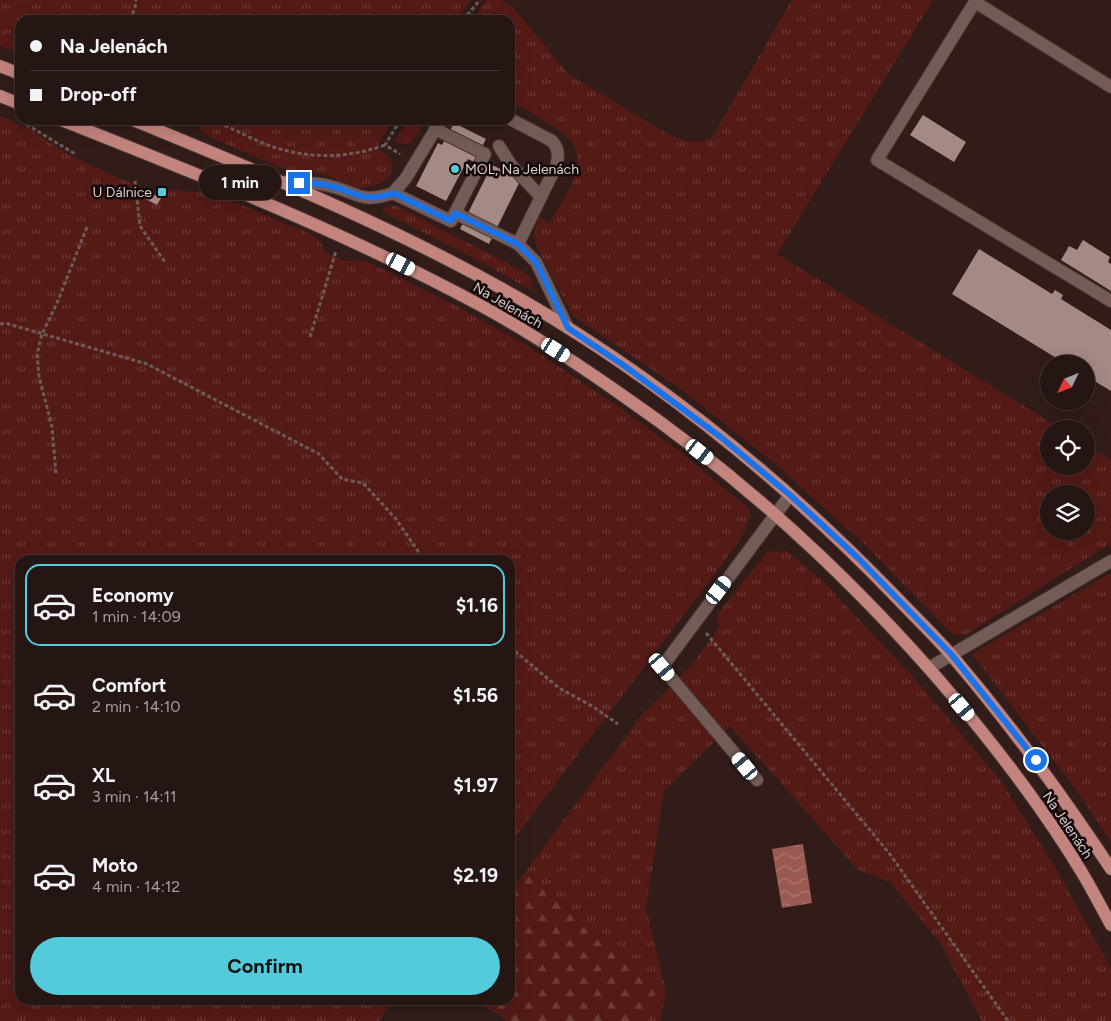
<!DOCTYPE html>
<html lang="en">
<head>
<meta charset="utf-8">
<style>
	:root { --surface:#251513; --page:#2d1e1c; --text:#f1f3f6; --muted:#a39fa0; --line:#423433; --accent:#53cbda }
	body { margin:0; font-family:Figtree,sans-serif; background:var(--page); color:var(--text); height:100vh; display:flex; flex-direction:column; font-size:19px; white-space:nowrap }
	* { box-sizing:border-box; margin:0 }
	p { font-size:16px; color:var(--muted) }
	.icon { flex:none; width:28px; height:28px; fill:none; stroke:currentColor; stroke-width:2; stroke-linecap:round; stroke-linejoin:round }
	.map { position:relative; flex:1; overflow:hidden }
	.sheet { position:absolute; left:15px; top:555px; width:500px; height:450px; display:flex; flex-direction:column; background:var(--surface); border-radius:15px; box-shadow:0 5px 20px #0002,0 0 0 1px var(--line) }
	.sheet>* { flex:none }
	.guide { position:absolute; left:15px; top:15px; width:500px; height:110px; border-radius:15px; box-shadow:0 5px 20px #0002,0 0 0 1px var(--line); display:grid; align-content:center; height:110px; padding:0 15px; background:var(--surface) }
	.needle { width:32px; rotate:227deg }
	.controls { position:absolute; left:1040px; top:355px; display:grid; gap:10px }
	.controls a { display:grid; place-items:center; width:55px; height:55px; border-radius:50%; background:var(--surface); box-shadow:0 5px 20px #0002,0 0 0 1px var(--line); font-size:25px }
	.end { position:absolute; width:22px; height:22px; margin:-11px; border:6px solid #1a73e8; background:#fff; box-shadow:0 0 0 2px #fff }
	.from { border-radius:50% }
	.bubble { position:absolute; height:35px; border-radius:18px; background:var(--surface); box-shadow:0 5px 20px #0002,0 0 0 1px var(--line); font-size:16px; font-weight:700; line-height:35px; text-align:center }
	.car { position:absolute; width:15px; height:30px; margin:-15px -8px; border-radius:6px; box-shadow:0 0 4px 1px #0007; background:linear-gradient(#fff 24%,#345 0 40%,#fff 0 76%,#345 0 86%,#fff 0) }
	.guide b { display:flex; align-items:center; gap:18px; height:48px; font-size:19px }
	.guide b+b { border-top:1px solid var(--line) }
	.guide i { width:12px; height:12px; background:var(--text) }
	ul { padding:9px 0 0; list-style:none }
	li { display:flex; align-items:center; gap:15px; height:82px; margin:0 10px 8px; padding:0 5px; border:2px solid transparent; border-radius:15px }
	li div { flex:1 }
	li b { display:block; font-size:19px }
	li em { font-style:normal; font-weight:700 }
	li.current { border-color:var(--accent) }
	li>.icon { width:45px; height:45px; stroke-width:1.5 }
	.button { display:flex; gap:10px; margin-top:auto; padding:10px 15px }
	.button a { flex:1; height:58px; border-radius:30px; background:var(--accent); color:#111; font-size:20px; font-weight:700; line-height:58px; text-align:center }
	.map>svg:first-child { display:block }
	.grass { fill:url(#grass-tufts); fill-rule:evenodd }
	.forest { fill:url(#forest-firs) }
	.water { fill:url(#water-waves) }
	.building { fill:#a48985 }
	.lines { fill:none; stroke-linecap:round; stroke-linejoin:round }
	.minor-casing { stroke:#473635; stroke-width:14 }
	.major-casing { stroke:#473635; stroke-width:14 }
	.path { stroke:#6e5b59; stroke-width:3; stroke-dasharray:4 2.5; stroke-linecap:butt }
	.minor { stroke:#745b58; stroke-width:12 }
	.major { stroke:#c3847d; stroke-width:12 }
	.route { stroke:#1a73e8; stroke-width:6 }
	.poi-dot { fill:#53cbda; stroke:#120908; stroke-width:2 }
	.labels { text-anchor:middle; stroke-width:5; stroke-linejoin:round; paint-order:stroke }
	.poi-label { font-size:14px; fill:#ddcfcd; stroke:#120908; text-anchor:start }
	.street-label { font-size:14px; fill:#ddcfcd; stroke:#120908 }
</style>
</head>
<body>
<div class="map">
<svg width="1111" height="1021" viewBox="0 0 1111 1021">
	<defs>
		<pattern id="grass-tufts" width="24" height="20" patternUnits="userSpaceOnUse" patternTransform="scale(1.25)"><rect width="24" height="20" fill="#541a16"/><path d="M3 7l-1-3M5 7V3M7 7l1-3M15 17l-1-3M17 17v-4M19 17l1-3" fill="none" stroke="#6c3a37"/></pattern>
		<pattern id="forest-firs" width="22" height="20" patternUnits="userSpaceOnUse" patternTransform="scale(1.25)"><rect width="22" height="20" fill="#541a16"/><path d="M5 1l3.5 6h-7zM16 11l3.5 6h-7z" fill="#6c3a37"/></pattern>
		<pattern id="water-waves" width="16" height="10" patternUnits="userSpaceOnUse" patternTransform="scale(1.25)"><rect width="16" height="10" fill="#9a5a52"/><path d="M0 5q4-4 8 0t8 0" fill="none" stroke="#ac7872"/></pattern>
	</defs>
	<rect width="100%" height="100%" fill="#311c19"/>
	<g class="grass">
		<path d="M0,0H471L455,20H20V54L0,45Z"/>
		<path d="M487,0H501L513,7L569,75L668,134L686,141H701L711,139L792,0H933L777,254L1061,429H1049V466H1086V445L1111,460V543L967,634L957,635L952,634L864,544L773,462L682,390L572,315L536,245L534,232L539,216L549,224C558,207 572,189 577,170C579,162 577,151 573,144C564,130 525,110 510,100V20H472ZM1049,494H1086V531H1049Z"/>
		<path d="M0,116L31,130L71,156L141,188L138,195L157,205L167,189L215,194L313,235L321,243L325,253L345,261L360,260L368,262L455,305L526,345L616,405L679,451L750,509V517L741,539L510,844V560H20V1000H394L379,1021H0Z"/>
		<path d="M200,120H393L376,148L388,156L392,163V171L390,176L379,184L362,188L353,187L327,175L284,169L205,135L200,129Z"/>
		<path d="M408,120H428L411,142C405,145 400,144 395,141Z"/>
		<path d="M390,206H396L404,210L521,270L531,279L533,290H531L468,255L385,213L383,211L384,208Z"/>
		<path d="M787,551L822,580L920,685L1001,781L1058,872L1111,969V1021H982L940,943L890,882L858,870L730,726L664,791L646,908L666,992L660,1021H648L654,989L526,871L641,716L692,665L720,626L716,616L767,552Z"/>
		<path d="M1111,573V842L1077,791L972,654Z"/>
	</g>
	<path class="forest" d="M526,871L654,989L648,1021H507L504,1018L475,1000H510V893Z"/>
	<path class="water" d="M803,844L812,903L782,908L772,849Z"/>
	<g class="building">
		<path d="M923,115L966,142L954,162L910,135Z"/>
		<path d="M454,123L486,139L474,162L468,159L446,201L416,186L438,143L442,145Z"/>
		<path d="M492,165L521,179L489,244L460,229Z"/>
		<path d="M141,188L161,198L157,205L138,195Z"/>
		<path d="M1083,240L1110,257L1108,262L1111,264V291L1061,260L1069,246L1077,250Z"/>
		<path d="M979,249L1052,294L1055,290L1063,295L1061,299L1111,330V391L1086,376V364H1066L952,294Z"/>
	</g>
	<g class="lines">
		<defs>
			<g id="minor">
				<path d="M976,0L877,160L1111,301"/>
				<path d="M975,2L1111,87"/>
				<path d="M510,119L552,141C559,149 559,156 556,166L518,244"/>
				<path d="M499,146L511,165L541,197"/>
				<path d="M284,182C299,183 315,182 330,186C359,193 361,204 393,193L451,221L485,154L435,129"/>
				<path d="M393,193L406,178L441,120"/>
				<path d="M455,213L518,244L536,262L568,328"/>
				<path d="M929,668L1111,561"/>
				<path d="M757,780L662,667L790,495"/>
			</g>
			<g id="major">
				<path d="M0,66L20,74"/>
				<path d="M0,96L20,104"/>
				<path d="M61,120C203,176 344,232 478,304C528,331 575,362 622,395C747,481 859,585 957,701C1002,755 1045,811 1081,871C1092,889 1101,907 1111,925"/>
				<path d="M133,120C265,174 397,228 522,300C660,380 786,483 896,597C915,617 935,636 953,657C1010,724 1062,795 1111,869"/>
			</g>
		</defs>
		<use href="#minor" class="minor-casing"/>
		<use href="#major" class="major-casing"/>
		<g class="path">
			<path d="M130,20L135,8L136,0"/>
			<path d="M463,20L480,0"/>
			<path d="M213,120C234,129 262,145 284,150C319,159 351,157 385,145"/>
			<path d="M400,120L385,145L400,154"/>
			<path d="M21,121L75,154"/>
			<path d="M135,181L140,226L165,262"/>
			<path d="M0,324L5,323L147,364L319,454L342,479L363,483L396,519L424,560"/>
			<path d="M310,337L336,251"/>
			<path d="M56,473L52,427L39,376L37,354L42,334L57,303L87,227"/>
			<path d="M706,633L889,853L1008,1021"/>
			<path d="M510,647L559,688L592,706L618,724"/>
		</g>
		<use href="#minor" class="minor"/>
		<use href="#major" class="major"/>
	</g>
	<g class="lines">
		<path class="route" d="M299,183C310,183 321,183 331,186C360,194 363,203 394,193L451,221L455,213L518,244L536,262L568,328L626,367L722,438L790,495L858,558L951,654L1036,760"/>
	</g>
	<g class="poi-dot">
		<circle cx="455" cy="169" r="5"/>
		<rect x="157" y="187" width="10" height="10" rx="2.5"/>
	</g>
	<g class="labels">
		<g class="poi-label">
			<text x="465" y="174">MOL, Na Jelenách</text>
			<text x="152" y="197" text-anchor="end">U Dálnice</text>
		</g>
		<g class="street-label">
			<text transform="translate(508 305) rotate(30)" y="5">Na Jelenách</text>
			<text transform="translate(1068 825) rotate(56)" y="5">Na Jelenách</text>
		</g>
	</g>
</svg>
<div class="controls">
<a><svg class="needle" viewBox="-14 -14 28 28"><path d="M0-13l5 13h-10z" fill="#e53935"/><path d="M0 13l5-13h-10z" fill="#a39fa0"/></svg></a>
<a><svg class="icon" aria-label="locate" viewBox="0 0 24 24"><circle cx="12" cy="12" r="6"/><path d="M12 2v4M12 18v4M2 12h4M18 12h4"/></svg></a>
<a><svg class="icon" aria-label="layers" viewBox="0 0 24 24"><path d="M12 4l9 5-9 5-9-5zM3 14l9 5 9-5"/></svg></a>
</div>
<i class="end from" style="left:1036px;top:760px"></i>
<i class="end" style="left:299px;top:183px"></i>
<div class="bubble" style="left:199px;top:165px;width:82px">1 min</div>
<i class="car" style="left:401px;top:264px;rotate:117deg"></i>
<i class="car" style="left:556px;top:350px;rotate:122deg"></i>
<i class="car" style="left:700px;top:452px;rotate:128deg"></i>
<i class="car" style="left:719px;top:590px;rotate:37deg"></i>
<i class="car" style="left:662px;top:667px;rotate:140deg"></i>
<i class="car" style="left:962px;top:707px;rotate:140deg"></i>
<i class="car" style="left:745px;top:766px;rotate:320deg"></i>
<div class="guide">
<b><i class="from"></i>Na Jelenách</b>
<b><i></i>Drop-off</b>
</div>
<section class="sheet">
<ul>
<li class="current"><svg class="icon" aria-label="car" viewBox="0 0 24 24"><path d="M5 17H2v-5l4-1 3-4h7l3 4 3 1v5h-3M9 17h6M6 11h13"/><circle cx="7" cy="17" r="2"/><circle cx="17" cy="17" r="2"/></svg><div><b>Economy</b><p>1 min · 14:09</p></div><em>$1.16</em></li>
<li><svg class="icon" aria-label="car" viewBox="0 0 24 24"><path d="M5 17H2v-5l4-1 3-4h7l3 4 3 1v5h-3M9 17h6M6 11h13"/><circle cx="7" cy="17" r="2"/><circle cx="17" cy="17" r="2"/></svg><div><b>Comfort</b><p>2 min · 14:10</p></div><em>$1.56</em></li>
<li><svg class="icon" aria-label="car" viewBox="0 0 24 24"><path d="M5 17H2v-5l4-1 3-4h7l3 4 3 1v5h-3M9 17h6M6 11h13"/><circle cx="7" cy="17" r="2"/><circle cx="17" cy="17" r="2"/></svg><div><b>XL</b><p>3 min · 14:11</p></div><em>$1.97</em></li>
<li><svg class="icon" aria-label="car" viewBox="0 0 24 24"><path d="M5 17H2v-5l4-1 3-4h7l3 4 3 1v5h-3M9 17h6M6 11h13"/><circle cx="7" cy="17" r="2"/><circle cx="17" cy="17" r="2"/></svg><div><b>Moto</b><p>4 min · 14:12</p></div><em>$2.19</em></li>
</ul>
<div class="button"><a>Confirm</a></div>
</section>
</div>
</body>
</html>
